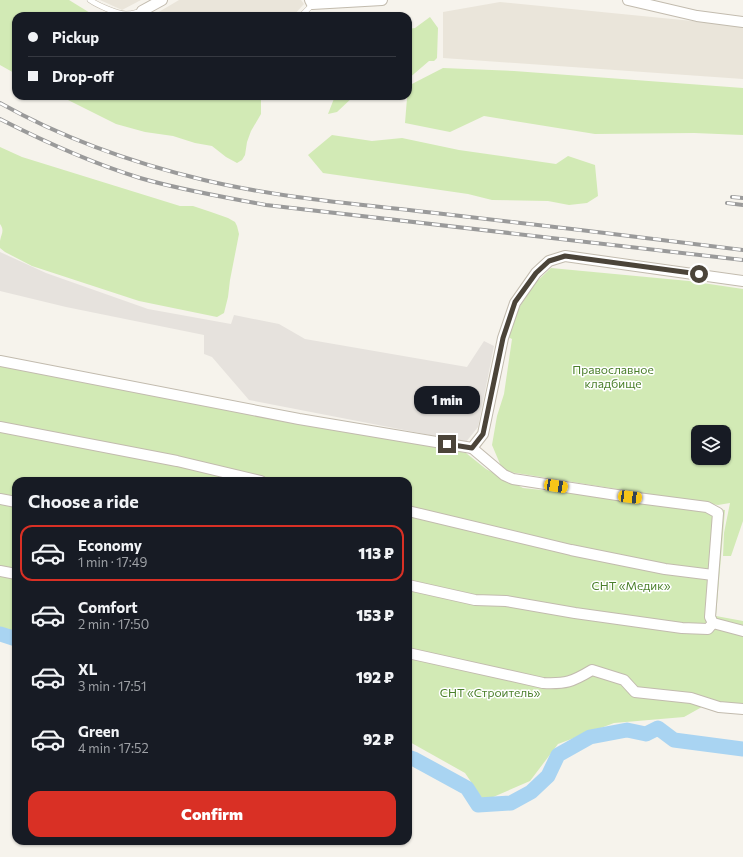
<!DOCTYPE html>
<html lang="en">
<head>
<meta charset="utf-8">
<style>
	:root { --surface:#171b24; --page:#20242c; --text:#f1f3f6; --muted:#9ea1a6; --line:#363941; --accent:#d93025 }
	body { margin:0; font-family:Commissioner,sans-serif; background:var(--page); color:var(--text); height:100vh; display:flex; flex-direction:column; font-size:15px; white-space:nowrap }
	* { box-sizing:border-box; margin:0 }
	p { font-size:13px; color:var(--muted) }
	.icon { flex:none; width:22px; height:22px; fill:none; stroke:currentColor; stroke-width:2; stroke-linecap:round; stroke-linejoin:round }
	.map { position:relative; flex:1; overflow:hidden }
	.panel { position:absolute; left:12px; top:477px; width:400px; height:368px; display:flex; flex-direction:column; background:var(--surface); border-radius:12px; box-shadow:0 1px 3px #0004 }
	.panel>* { flex:none }
	.hud { position:absolute; left:12px; top:12px; width:400px; height:88px; border-radius:12px; box-shadow:0 1px 3px #0004; display:grid; align-content:center; height:88px; padding:0 16px; background:var(--surface) }
	.controls { position:absolute; left:691px; top:425px; display:grid; gap:8px }
	.controls a { display:grid; place-items:center; width:40px; height:40px; border-radius:8px; background:var(--surface); box-shadow:0 1px 3px #0004; font-size:20px }
	.end { position:absolute; width:18px; height:18px; margin:-9px; border:5px solid #4b4439; background:#fff; box-shadow:0 0 0 2px #fff }
	.from { border-radius:50% }
	.bubble { position:absolute; height:28px; border-radius:12px; background:var(--surface); box-shadow:0 1px 3px #0004; font-size:13px; font-weight:800; line-height:28px; text-align:center }
	.car { position:absolute; width:12px; height:24px; margin:-12px -6px; border-radius:5px; box-shadow:0 0 3px 1px #0007; background:linear-gradient(#f5c518 24%,#345 0 40%,#f5c518 0 76%,#345 0 86%,#f5c518 0) }
	.hud b { display:flex; align-items:center; gap:14px; height:38px; font-size:15px }
	.hud b+b { border-top:1px solid var(--line) }
	.hud i { width:10px; height:10px; background:var(--text) }
	ul { padding:0; list-style:none }
	li { display:flex; align-items:center; gap:12px; height:56px; margin:0 8px 6px; padding:0 8px; border:2px solid transparent; border-radius:12px }
	li div { flex:1 }
	li b { display:block; font-size:15px }
	li em { font-style:normal; font-weight:800 }
	li.active { border-color:var(--accent) }
	li>.icon { width:36px; height:36px; stroke-width:1.5 }
	h2 { padding:0 16px; font-size:18px; line-height:48px }
	.button { display:flex; gap:8px; margin-top:auto; padding:8px 16px }
	.button a { flex:1; height:46px; border-radius:12px; background:var(--accent); color:#fff; font-size:16px; font-weight:800; line-height:46px; text-align:center }
	.map>svg:first-child { display:block }
	.residential { fill:#eae5da }
	.industrial { fill:#e6e2dd }
	.green { fill:#d2eab5; fill-rule:evenodd }
	.lines { fill:none; stroke-linecap:round; stroke-linejoin:round }
	.river { stroke:#a9d4f2; stroke-width:15 }
	.service-casing { stroke:#c2bbae; stroke-width:6 }
	.minor-casing { stroke:#c2bbae; stroke-width:12 }
	.service { stroke:#fff; stroke-width:5 }
	.minor { stroke:#fff; stroke-width:10 }
	.rail-casing { stroke:#9a9a9a; stroke-width:4 }
	.rail { stroke:#fff; stroke-width:2.5; stroke-dasharray:8; stroke-linecap:butt }
	.route { stroke:#4b4439; stroke-width:5 }
	.labels { text-anchor:middle; stroke-width:3; stroke-linejoin:round; paint-order:stroke }
	.park-label { font-size:12px; fill:#4a7f2a; stroke:#fff }
</style>
</head>
<body>
<div class="map">
<svg width="743" height="857" viewBox="0 0 743 857">
	<rect width="100%" height="100%" fill="#f6f3ec"/>
	<g class="residential">
		<path d="M100,0H141L122,10Z"/>
		<path d="M179,0H301L304,4L293,16H161L157,13Z"/>
		<path d="M500,2L743,26V79L443,58V12Z"/>
	</g>
	<path class="industrial" d="M0,252L46,273L148,309L231,324L234,315L279,324L305,339L467,367L484,341L494,346L478,427L466,442L249,400L212,357L204,354V335L66,307L0,291Z"/>
	<g class="green">
		<path d="M0,0H69L95,16H16V74L0,65Z"/>
		<path d="M430,17L438,28L437,58L434,61H429L408,79V29L415,28Z"/>
		<path d="M443,68L514,71L743,88V135L694,133L595,134L484,116L450,132L405,123L408,86Z"/>
		<path d="M60,96H261V114L251,131L247,142L245,155L242,160L237,163L226,157L212,146L195,143L173,136L145,132L116,124Z"/>
		<path d="M335,96H354L337,112L328,114Z"/>
		<path d="M332,135L372,141L402,138L459,150L556,164L568,156L595,165L598,196L587,203L569,205L548,201L492,200L468,194L323,173L308,155Z"/>
		<path d="M0,147L22,157L180,206H193L211,212L228,218L235,222L237,226L239,234L230,280L228,297L224,313L217,317L139,301L32,266L5,252L0,248C0,246 0,243 0,241C1,234 5,231 0,224Z"/>
		<path d="M551,268L689,281L743,289V521L731,556H723L724,533L730,503L718,505L503,471L492,445L497,416L504,394L512,339L508,337L516,313L532,286ZM698,432H724V458H698Z"/>
		<path d="M0,363L466,453L486,469L523,488L725,510L716,616L743,621V705L709,703L684,717L614,723L558,744L530,781L484,801L465,773L408,741V481H16V638L0,637Z"/>
	</g>
	<g class="lines">
		<g class="river">
			<path d="M0,634L16,639"/>
			<path d="M408,757L414,759L467,788L478,805L511,803L531,792L548,776L558,755L590,737L627,730L646,734L658,728L674,740L743,749"/>
		</g>
		<defs>
			<g id="service">
				<path d="M90,0C97,5 117,14 126,14C139,14 137,8 151,16"/>
				<path d="M301,16L313,4"/>
			</g>
			<g id="minor">
				<path d="M310,0L312,4L382,0"/>
				<path d="M628,0L697,16L743,22"/>
				<path d="M142,11L162,0"/>
				<path d="M0,361L299,419L472,448L483,434L503,338L515,303L536,273L549,261L565,256L743,281"/>
				<path d="M0,427L177,461L261,481"/>
				<path d="M472,448L504,475L513,479L630,497L707,507L718,513L710,617L713,623L743,631"/>
				<path d="M0,499L16,502"/>
				<path d="M408,511L571,550L665,569L713,575"/>
				<path d="M0,571L16,574"/>
				<path d="M408,585L475,600L506,601L575,613L682,628L708,629L713,623"/>
				<path d="M408,653L543,683C566,684 572,682 592,670L624,680L635,692L691,698L719,707L743,709"/>
			</g>
		</defs>
		<use href="#service" class="service-casing"/>
		<use href="#minor" class="minor-casing"/>
		<use href="#service" class="service"/>
		<use href="#minor" class="minor"/>
		<defs>
			<g id="rail">
				<path d="M0,103C64,139 133,163 204,180C279,198 358,204 435,213C538,225 640,237 743,250"/>
				<path d="M0,119C45,142 92,163 140,178C181,190 224,197 266,205L743,260"/>
				<path d="M732,197L743,198"/>
				<path d="M727,203L743,205"/>
			</g>
		</defs>
		<use href="#rail" class="rail-casing"/>
		<use href="#rail" class="rail"/>
	</g>
	<g class="lines">
		<path class="route" d="M447,444L472,448L483,434L503,338L515,302L536,273L549,261L565,256L699,274"/>
	</g>
	<g class="labels">
		<g class="park-label">
			<text x="613" y="374">Православное<tspan x="613" dy="14">кладбище</tspan></text>
			<text x="631" y="590">СНТ «Медик»</text>
			<text x="490" y="697">СНТ «Строитель»</text>
		</g>
	</g>
</svg>
<div class="controls">
<a><svg class="icon" aria-label="layers" viewBox="0 0 24 24"><path d="M12 4l9 5-9 5-9-5zM3 14l9 5 9-5"/></svg></a>
</div>
<i class="end from" style="left:699px;top:274px"></i>
<i class="end" style="left:447px;top:444px"></i>
<div class="bubble" style="left:414px;top:386px;width:66px">1 min</div>
<i class="car" style="left:556px;top:486px;rotate:99deg"></i>
<i class="car" style="left:630px;top:497px;rotate:97deg"></i>
<div class="hud">
<b><i class="from"></i>Pickup</b>
<b><i></i>Drop-off</b>
</div>
<section class="panel">
<h2>Choose a ride</h2>
<ul>
<li class="active"><svg class="icon" aria-label="car" viewBox="0 0 24 24"><path d="M5 17H2v-5l4-1 3-4h7l3 4 3 1v5h-3M9 17h6M6 11h13"/><circle cx="7" cy="17" r="2"/><circle cx="17" cy="17" r="2"/></svg><div><b>Economy</b><p>1 min · 17:49</p></div><em>113 ₽</em></li>
<li><svg class="icon" aria-label="car" viewBox="0 0 24 24"><path d="M5 17H2v-5l4-1 3-4h7l3 4 3 1v5h-3M9 17h6M6 11h13"/><circle cx="7" cy="17" r="2"/><circle cx="17" cy="17" r="2"/></svg><div><b>Comfort</b><p>2 min · 17:50</p></div><em>153 ₽</em></li>
<li><svg class="icon" aria-label="car" viewBox="0 0 24 24"><path d="M5 17H2v-5l4-1 3-4h7l3 4 3 1v5h-3M9 17h6M6 11h13"/><circle cx="7" cy="17" r="2"/><circle cx="17" cy="17" r="2"/></svg><div><b>XL</b><p>3 min · 17:51</p></div><em>192 ₽</em></li>
<li><svg class="icon" aria-label="car" viewBox="0 0 24 24"><path d="M5 17H2v-5l4-1 3-4h7l3 4 3 1v5h-3M9 17h6M6 11h13"/><circle cx="7" cy="17" r="2"/><circle cx="17" cy="17" r="2"/></svg><div><b>Green</b><p>4 min · 17:52</p></div><em>92 ₽</em></li>
</ul>
<div class="button"><a>Confirm</a></div>
</section>
</div>
</body>
</html>
